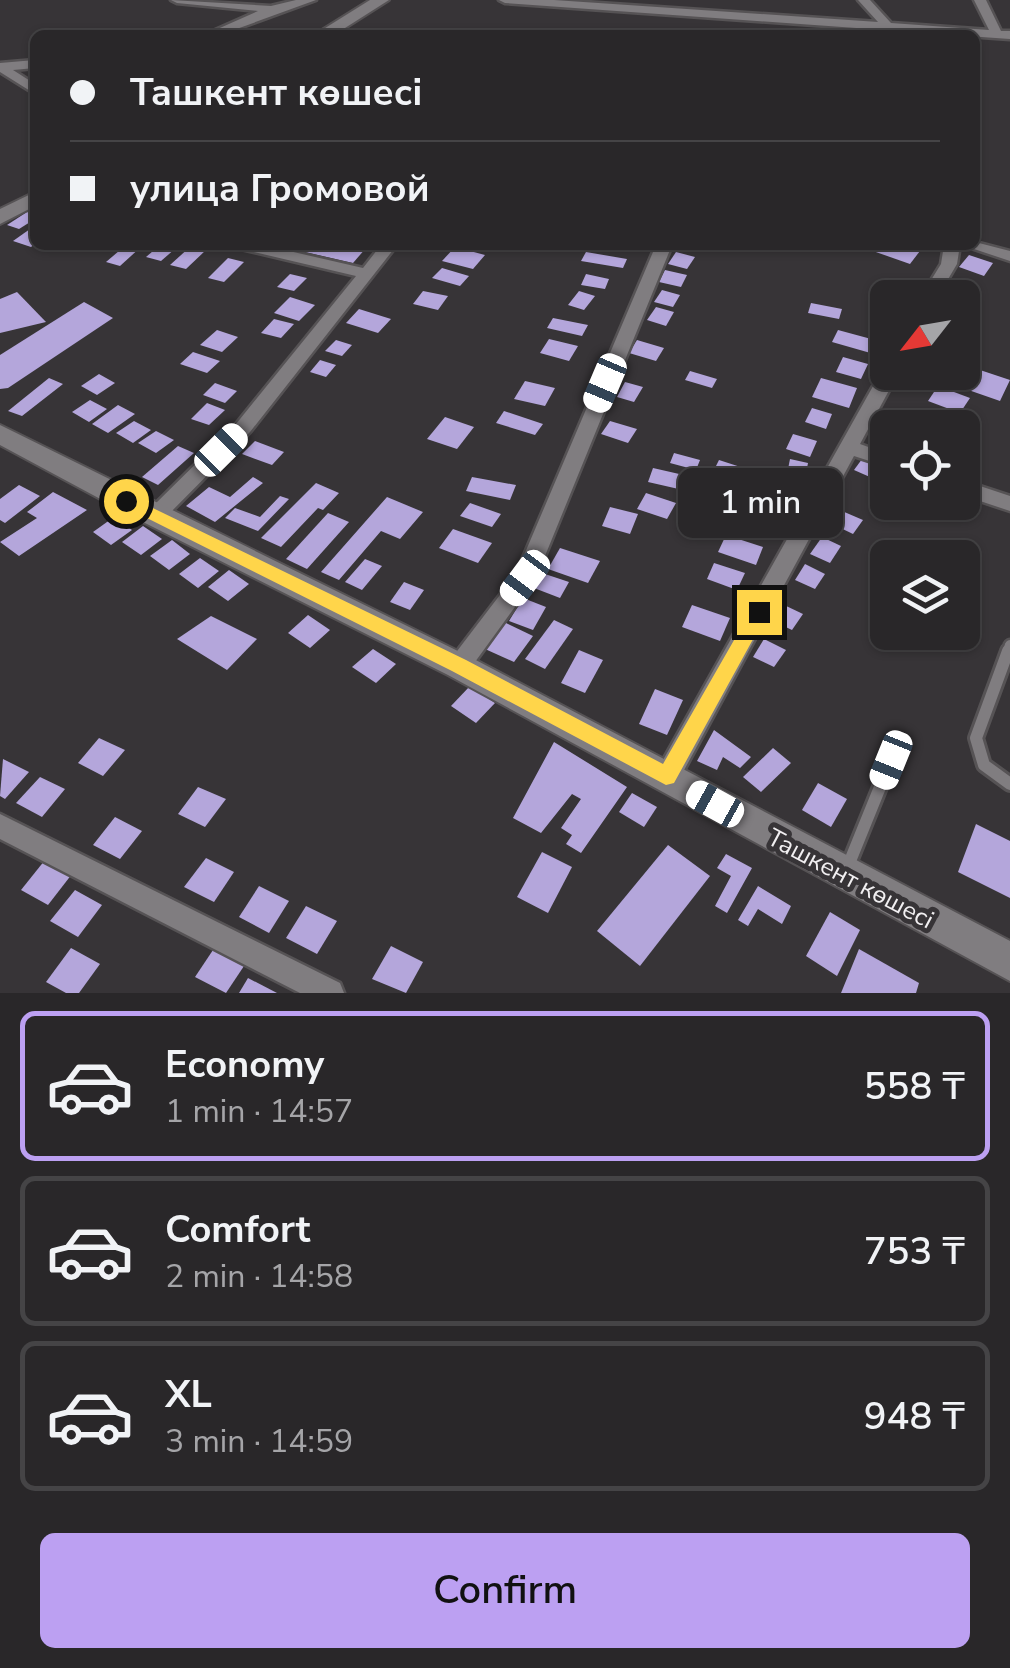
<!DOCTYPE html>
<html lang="en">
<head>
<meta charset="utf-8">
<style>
	:root { --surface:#292729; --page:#353335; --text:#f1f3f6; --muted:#a5a5a8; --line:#454446; --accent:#bca0f2 }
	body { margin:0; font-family:"Nunito Sans",sans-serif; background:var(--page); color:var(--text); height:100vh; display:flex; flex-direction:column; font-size:38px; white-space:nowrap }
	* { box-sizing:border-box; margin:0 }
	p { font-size:32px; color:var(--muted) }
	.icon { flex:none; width:55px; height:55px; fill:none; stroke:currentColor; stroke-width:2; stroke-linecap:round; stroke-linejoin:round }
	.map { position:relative; height:993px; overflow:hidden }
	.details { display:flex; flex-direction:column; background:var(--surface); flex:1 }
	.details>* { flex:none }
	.banner { position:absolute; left:30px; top:30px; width:950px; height:220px; border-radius:15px; box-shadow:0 2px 8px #0004,0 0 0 2px var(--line); display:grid; align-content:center; height:220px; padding:0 40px; background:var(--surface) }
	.needle { width:65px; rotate:239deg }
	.controls { position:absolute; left:870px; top:280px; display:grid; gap:20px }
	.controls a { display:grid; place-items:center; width:110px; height:110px; border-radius:15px; background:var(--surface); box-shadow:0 2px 8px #0004,0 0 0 2px var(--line); font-size:50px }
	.end { position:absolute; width:45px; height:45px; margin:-22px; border:12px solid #ffd54a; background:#111; box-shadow:0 0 0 5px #111 }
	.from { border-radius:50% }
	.bubble { position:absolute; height:70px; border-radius:15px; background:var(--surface); box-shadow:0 2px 8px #0004,0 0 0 2px var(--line); font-size:32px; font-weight:600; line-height:70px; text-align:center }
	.car { position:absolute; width:30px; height:60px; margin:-30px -15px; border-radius:12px; box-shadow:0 0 8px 2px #0007; background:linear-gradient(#fff 24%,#345 0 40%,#fff 0 76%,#345 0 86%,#fff 0) }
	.banner b { display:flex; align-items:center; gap:35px; height:95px; font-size:38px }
	.banner b+b { border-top:2px solid var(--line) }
	.banner i { width:25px; height:25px; background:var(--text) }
	ul { padding:18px 0 0; list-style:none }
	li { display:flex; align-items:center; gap:30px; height:150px; margin:0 20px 15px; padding:0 20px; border:5px solid var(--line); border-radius:15px }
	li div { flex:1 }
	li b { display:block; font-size:38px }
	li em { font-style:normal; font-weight:600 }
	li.on { border-color:var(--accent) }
	li>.icon { width:90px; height:90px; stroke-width:1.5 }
	.action { display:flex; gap:20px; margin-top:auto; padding:20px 40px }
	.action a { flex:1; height:115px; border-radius:15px; background:var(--accent); color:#111; font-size:40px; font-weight:600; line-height:115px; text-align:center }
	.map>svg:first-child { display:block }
	.building { fill:#b4a6db }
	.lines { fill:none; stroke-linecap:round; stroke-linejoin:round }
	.service-far1-casing { stroke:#565355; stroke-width:15 }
	.service-casing { stroke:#565355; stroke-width:18 }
	.minor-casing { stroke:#565355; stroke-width:5 }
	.secondary-casing { stroke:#565355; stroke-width:4 }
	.service-far1 { stroke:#807d80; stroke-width:10 }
	.service { stroke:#807d80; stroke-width:12 }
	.minor { fill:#807d80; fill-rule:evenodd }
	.secondary { fill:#807d80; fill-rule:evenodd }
	.route { fill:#ffd54a }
	.labels { text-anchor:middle; stroke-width:10; stroke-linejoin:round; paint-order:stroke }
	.street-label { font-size:25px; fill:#f1eff1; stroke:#373437 }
</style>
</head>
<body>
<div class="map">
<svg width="1010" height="993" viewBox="0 0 1010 993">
	<rect width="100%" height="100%" fill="#373437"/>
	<g class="building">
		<path d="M27,212L35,215V219L19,229L7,225Z"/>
		<path d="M30,229L35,230V244L31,247L13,241Z"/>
		<path d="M126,245L142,246L120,266L106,262Z"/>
		<path d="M160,245L176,248L161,261L146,257Z"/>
		<path d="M312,245H352L366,248L353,263L305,252Z"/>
		<path d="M878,245H916L923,247L910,264L873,251Z"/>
		<path d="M191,246L206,250L186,269L170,265Z"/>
		<path d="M455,247L485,255L473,269L442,261Z"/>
		<path d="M586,252L627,259L623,268L581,261Z"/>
		<path d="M676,252L695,257L687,269L668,264Z"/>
		<path d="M969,255L993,263L984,276L959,267Z"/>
		<path d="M228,258L244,262L224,282L208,278Z"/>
		<path d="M442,268L469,276L460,286L432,278Z"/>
		<path d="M665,270L687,275L681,287L659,282Z"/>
		<path d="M290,274L307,278L294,291L277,287Z"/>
		<path d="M586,274L609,279L605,289L581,285Z"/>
		<path d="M662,290L680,295L673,307L654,302Z"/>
		<path d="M423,291L448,296L438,310L413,304Z"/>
		<path d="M579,291L595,296L584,310L568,305Z"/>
		<path d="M17,292L46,322L0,333V299Z"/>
		<path d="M290,297L315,305L299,321L274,313Z"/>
		<path d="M84,302L113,318L8,388L0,389V355Z"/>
		<path d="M811,303L842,309L839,319L808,313Z"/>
		<path d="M656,307L674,312L666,326L647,320Z"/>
		<path d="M359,309L391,319L378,333L346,323Z"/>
		<path d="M553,318L588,325L582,336L547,328Z"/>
		<path d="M274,319L294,324L281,338L261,333Z"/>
		<path d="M217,330L238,337L222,352L200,345Z"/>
		<path d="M838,330L886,343L881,356L832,342Z"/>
		<path d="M549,339L578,346L569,361L540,353Z"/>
		<path d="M336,340L352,345L342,356L325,351Z"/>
		<path d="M637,340L664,348L656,361L629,353Z"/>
		<path d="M193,352L220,361L207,373L180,364Z"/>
		<path d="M843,357L868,364L861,379L836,372Z"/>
		<path d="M320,360L336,365L326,377L310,372Z"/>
		<path d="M962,364L1010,380L1000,401L931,377L933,372H962Z"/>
		<path d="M690,371L717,379L712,388L685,380Z"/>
		<path d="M99,374L115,383L97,395L81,386Z"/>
		<path d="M49,378L63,384L22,416L8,411Z"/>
		<path d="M821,378L857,388L849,408L812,397Z"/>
		<path d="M525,381L555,388L545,406L514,399Z"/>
		<path d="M625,382L643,387L634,402L617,397Z"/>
		<path d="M215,383L237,391L225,403L203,395Z"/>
		<path d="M938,386L970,398L960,413L928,401Z"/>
		<path d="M90,400L107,409L89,422L72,412Z"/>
		<path d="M207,403L225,410L209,425L191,419Z"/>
		<path d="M118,405L135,414L108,433L92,424Z"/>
		<path d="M812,408L832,414L826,429L805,422Z"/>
		<path d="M504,411L543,424L535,435L496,423Z"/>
		<path d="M445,417L474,427L457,449L427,439Z"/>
		<path d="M134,421L151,430L133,443L116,433Z"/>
		<path d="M610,421L637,429L628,443L601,434Z"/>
		<path d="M156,431L174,440L156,453L138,443Z"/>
		<path d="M793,434L817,441L810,457L786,449Z"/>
		<path d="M255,441L284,452L272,465L242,454Z"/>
		<path d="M178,446L194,453L158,485L142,477Z"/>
		<path d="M674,453L700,460L696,470L670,463Z"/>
		<path d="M865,455L888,465L879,481L854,470Z"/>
		<path d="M790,459L808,463L805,478L787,474Z"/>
		<path d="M719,460L759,473L747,497L707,484Z"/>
		<path d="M653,468L688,476L683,490L648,482Z"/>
		<path d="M253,477L263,483L215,522L186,506L209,487L230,497Z"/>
		<path d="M472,477L516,485L510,500L466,491Z"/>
		<path d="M316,483L339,493L323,510L318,508L281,547L261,538Z"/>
		<path d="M19,485L40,496L5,523L0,520V499Z"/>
		<path d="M53,492L87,510L19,556L0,542L37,518L27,512Z"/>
		<path d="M646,493L676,503L667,519L637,509Z"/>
		<path d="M280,496L289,499L258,531L225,518L235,508L260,517Z"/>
		<path d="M387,497L423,512L400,539L381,531L339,580L321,572Z"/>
		<path d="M470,503L501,514L492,527L460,516Z"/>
		<path d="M610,507L638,514L630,534L602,526Z"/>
		<path d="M835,508L863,520L853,534L826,521Z"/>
		<path d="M328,513L349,522L307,569L286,559Z"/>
		<path d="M114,517L132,530L111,545L93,532Z"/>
		<path d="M143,526L162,539L141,555L122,542Z"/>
		<path d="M453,529L492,543L478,563L439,548Z"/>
		<path d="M726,535L763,547L756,565L718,552Z"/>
		<path d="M822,537L841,546L830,563L810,554Z"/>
		<path d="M172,540L190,554L169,570L150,556Z"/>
		<path d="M560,548L600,561L588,583L548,569Z"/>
		<path d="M200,558L219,571L198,588L179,574Z"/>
		<path d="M365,559L382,566L362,590L345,582Z"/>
		<path d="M714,563L745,573L737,590L707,579Z"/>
		<path d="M805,564L825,574L815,589L795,580Z"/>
		<path d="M229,570L249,584L228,601L208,587Z"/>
		<path d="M542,573L569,582L560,598L534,588Z"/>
		<path d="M404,582L424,590L410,610L390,602Z"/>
		<path d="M523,598L546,607L533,630L509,621Z"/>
		<path d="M782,604L803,614L792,630L771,620Z"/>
		<path d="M692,605L730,618L720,641L682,627Z"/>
		<path d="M308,615L330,630L310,648L288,633Z"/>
		<path d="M211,616L257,639L227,670L177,639Z"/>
		<path d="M554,620L573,629L545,669L525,659Z"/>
		<path d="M504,622L533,636L514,662L485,649Z"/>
		<path d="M764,639L786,650L774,667L753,657Z"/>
		<path d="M373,649L396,664L376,683L352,667Z"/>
		<path d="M579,650L603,660L585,693L561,683Z"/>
		<path d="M470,686L495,703L476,723L451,706Z"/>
		<path d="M655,689L683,700L667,735L639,724Z"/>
		<path d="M714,730L751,757L740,768L723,757L717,770L697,761Z"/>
		<path d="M99,738L125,750L103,776L78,763Z"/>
		<path d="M554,742L627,787L581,853L566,844L572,835L561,828L581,799L572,794L541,833L513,818Z"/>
		<path d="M773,748L791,763L761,792L743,777Z"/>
		<path d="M3,759L29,772L5,799L0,796Z"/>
		<path d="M40,777L65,789L42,817L16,803Z"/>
		<path d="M818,783L847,799L831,827L802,810Z"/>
		<path d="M198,787L226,799L205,827L178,814Z"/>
		<path d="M632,793L657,807L644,827L619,812Z"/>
		<path d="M115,817L142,831L120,859L93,845Z"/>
		<path d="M976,824L1010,841V898L958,872Z"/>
		<path d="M668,845L710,876L640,966L597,931Z"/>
		<path d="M542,852L572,867L548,913L517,897Z"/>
		<path d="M726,854L752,868L727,913L715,906L731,876L717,868Z"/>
		<path d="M206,858L234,872L214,902L184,887Z"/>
		<path d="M45,860L72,874L48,905L21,890Z"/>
		<path d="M259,886L289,901L269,933L239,917Z"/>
		<path d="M758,886L791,906L782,924L758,909L748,926L738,920Z"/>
		<path d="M75,890L102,905L78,937L50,921Z"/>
		<path d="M306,906L337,921L317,954L286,938Z"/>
		<path d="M830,912L860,930L837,976L806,956Z"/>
		<path d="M217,944L248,960L226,993L195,977Z"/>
		<path d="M391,946L423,962L406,993L372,979Z"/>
		<path d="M71,948L100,964L79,993H66L46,982Z"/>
		<path d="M859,949L919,983L916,993H841Z"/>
		<path d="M248,978L277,993H239Z"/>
	</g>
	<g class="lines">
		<defs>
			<path id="service-far1" d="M1007,653L1010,645"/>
			<g id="service">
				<path d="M1008,651L976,738L984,765L1010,784"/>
				<path d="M848,866L891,760"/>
			</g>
			<g id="minor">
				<path d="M171,0L271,6L296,0H316L220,35H204L258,11L177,3Z"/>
				<path d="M499,0H554L878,22L858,0H870L891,23L989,30L974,0H986L1001,31H1010V39L896,31L891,34L884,30L505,3Z"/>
				<path d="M35,60V68L13,70L35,84V94L0,72V63Z"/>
				<path d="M975,242L1010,251V261L962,245H975Z"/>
				<path d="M235,245H263L363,268L381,245H397L250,432L162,521H148L145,516L148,511L236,424L356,276L237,248Z"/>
				<path d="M656,245H672L536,578L467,673L459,675L451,673L448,666L451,659L516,574Z"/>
				<path d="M944,245H960L957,264L937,298H920L941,264Z"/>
				<path d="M888,367V372H899L860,444L888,454V467L854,456L676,785L667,788L658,785L655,777L658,769L881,372Z"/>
				<path d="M962,480L1010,496V511L962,495Z"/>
				<path d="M0,814L340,983L344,993H300L0,839Z"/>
			</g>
			<g id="secondary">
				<path d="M370,0H389L334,35H314Z"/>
				<path d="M35,192V206L0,224V209Z"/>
				<path d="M0,425L470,657L1010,941V981L448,675L145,523L0,445Z"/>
			</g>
		</defs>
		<use href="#service-far1" class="service-far1-casing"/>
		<use href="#service" class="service-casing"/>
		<use href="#minor" class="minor-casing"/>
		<use href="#secondary" class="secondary-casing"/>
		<use href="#service-far1" class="service-far1"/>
		<use href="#service" class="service"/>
		<use href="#minor" class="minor"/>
		<use href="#secondary" class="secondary"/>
	</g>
	<path class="route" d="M126,495L466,660L663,764L753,607H765L768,612L674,783L666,785L452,671L121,505V497Z"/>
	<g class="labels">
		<g class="street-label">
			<text transform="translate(851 878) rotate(28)" y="9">Ташкент көшесі</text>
		</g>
	</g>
</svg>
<div class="controls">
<a><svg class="needle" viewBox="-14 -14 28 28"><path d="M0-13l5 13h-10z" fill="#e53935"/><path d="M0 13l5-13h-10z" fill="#a5a5a8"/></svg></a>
<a><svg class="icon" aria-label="locate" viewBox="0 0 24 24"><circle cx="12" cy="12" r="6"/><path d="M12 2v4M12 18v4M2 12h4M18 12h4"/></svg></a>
<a><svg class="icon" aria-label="layers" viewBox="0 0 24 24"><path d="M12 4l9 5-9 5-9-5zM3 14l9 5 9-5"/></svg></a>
</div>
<i class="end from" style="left:126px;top:501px"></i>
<i class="end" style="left:759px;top:612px"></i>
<div class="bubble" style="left:678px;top:468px;width:165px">1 min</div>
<i class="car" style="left:605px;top:383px;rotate:203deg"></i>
<i class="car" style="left:221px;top:450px;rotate:45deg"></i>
<i class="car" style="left:525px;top:578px;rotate:217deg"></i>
<i class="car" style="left:891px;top:760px;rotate:202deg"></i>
<i class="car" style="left:715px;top:804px;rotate:299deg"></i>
<div class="banner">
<b><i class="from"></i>Ташкент көшесі</b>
<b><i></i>улица Громовой</b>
</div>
</div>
<section class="details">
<ul>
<li class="on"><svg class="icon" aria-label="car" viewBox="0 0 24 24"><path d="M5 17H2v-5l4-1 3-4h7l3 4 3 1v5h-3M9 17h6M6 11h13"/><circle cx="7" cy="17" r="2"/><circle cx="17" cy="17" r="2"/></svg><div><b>Economy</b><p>1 min · 14:57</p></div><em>558 ₸</em></li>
<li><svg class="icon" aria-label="car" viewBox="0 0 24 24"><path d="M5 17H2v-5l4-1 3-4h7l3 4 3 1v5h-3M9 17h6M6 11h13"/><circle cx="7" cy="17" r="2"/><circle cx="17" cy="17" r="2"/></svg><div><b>Comfort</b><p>2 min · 14:58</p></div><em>753 ₸</em></li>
<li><svg class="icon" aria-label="car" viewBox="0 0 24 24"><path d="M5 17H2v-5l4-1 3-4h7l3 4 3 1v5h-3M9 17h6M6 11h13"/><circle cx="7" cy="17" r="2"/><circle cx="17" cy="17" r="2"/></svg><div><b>XL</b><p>3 min · 14:59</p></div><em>948 ₸</em></li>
</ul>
<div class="action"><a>Confirm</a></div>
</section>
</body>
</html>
